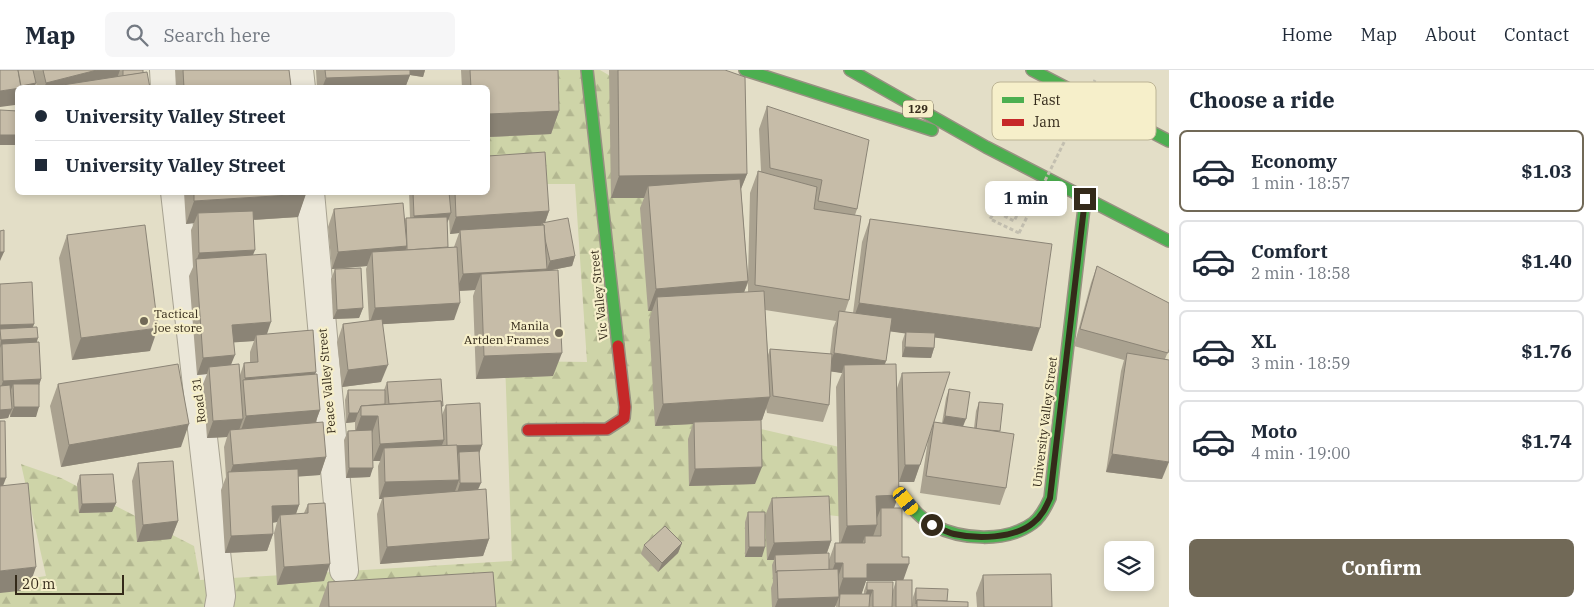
<!DOCTYPE html>
<html lang="en">
<head>
<meta charset="utf-8">
<style>
	:root { --surface:#fff; --page:#f6f6f7; --text:#1f2937; --muted:#747a83; --line:#e0e1e3; --accent:#716957 }
	body { margin:0; font-family:"IBM Plex Serif",serif; background:var(--page); color:var(--text); height:100vh; display:flex; flex-direction:column; font-size:19px; white-space:nowrap }
	* { box-sizing:border-box; margin:0 }
	p { font-size:16px; color:var(--muted) }
	.icon { flex:none; width:28px; height:28px; fill:none; stroke:currentColor; stroke-width:2; stroke-linecap:round; stroke-linejoin:round }
	.map { position:relative; flex:1; overflow:hidden }
	.drawer { display:flex; flex-direction:column; background:var(--surface); width:425px }
	.drawer>* { flex:none }
	.top-card { position:absolute; left:15px; top:15px; width:475px; height:110px; border-radius:8px; box-shadow:0 2px 8px #0003; display:grid; align-content:center; height:110px; padding:0 20px; background:var(--surface) }
	.fabs { position:absolute; left:1104px; top:471px; display:grid; gap:10px }
	.fabs a { display:grid; place-items:center; width:50px; height:50px; border-radius:8px; background:var(--surface); box-shadow:0 2px 8px #0003; font-size:25px }
	.scale { position:absolute; left:15px; bottom:12px; width:109px; box-sizing:border-box; padding-left:5px; border:2px solid #342a1a; border-top:0; font-size:14px; line-height:18px; white-space:nowrap; color:#342a1a; -webkit-text-stroke:4px #f6efca; paint-order:stroke }
	.end { position:absolute; width:22px; height:22px; margin:-11px; border:6px solid #342a1a; background:#fff; box-shadow:0 0 0 2px #fff }
	.from { border-radius:50% }
	.bubble { position:absolute; height:35px; border-radius:8px; background:var(--surface); box-shadow:0 2px 8px #0003; font-size:16px; font-weight:800; line-height:35px; text-align:center }
	.car { position:absolute; width:15px; height:30px; margin:-15px -8px; border-radius:6px; box-shadow:0 0 4px 1px #0007; background:linear-gradient(#f5c518 24%,#345 0 40%,#f5c518 0 76%,#345 0 86%,#f5c518 0) }
	.top-card b { display:flex; align-items:center; gap:18px; height:48px; font-size:19px }
	.top-card b+b { border-top:1px solid var(--line) }
	.top-card i { width:12px; height:12px; background:var(--text) }
	ul { padding:0; list-style:none }
	li { display:flex; align-items:center; gap:15px; height:82px; margin:0 10px 8px; padding:0 10px; border:2px solid var(--line); border-radius:8px }
	li div { flex:1 }
	li b { display:block; font-size:19px }
	li em { font-style:normal; font-weight:800 }
	li.current { border-color:var(--accent) }
	li>.icon { width:45px; height:45px; stroke-width:1.5 }
	h2 { padding:0 20px; font-size:22px; line-height:60px }
	.action { display:flex; gap:10px; margin-top:auto; padding:10px 20px }
	.action a { flex:1; height:58px; border-radius:8px; background:var(--accent); color:#fff; font-size:20px; font-weight:800; line-height:58px; text-align:center }
	header { display:flex; align-items:center; gap:30px; box-sizing:border-box; height:70px; padding:0 25px; background:var(--surface); border-bottom:1px solid var(--line) }
	header strong { font-size:24px }
	nav { display:flex; gap:28px; margin-inline-start:auto; font-size:18px }
	.search { width:350px; height:45px; background:var(--page); display:flex; align-items:center; gap:12px; box-sizing:border-box; padding:0 18px; border-radius:8px; color:var(--muted); font-size:19px }
	main { display:flex; flex:1; min-height:0 }
	.map>svg:first-child { display:block }
	.forest { fill:url(#forest-firs) }
	.lines { fill:none; stroke-linecap:round; stroke-linejoin:round }
	.street-casing { stroke:#a7a291; stroke-width:30 }
	.fast-casing { stroke:#979181; stroke-width:14 }
	.jam-casing { stroke:#979181; stroke-width:14 }
	.path { stroke:#c3bfb0; stroke-width:3; stroke-dasharray:4 2.5; stroke-linecap:butt }
	.street { stroke:#ebe7d9; stroke-width:28 }
	.fast { stroke:#4caf50; stroke-width:11 }
	.jam { stroke:#c62828; stroke-width:11 }
	.path-bridge { stroke:#c3bfb0; stroke-width:3; stroke-dasharray:4 2.5; stroke-linecap:butt }
	.wall { fill:#aaa290; fill-rule:evenodd }
	.shaded-wall { fill:#8b8476 }
	.building { fill:#c6bca8; stroke:#8b8476 }
	.route { stroke:#342a1a; stroke-width:6 }
	.poi-dot { fill:#716957; stroke:#f6efca; stroke-width:2 }
	.labels { text-anchor:middle; stroke-width:4.5; stroke-linejoin:round; paint-order:stroke }
	.shield { fill:#f6efca; stroke:#6e654f; stroke-width:1 }
	.shield-label { font-size:11px; font-weight:bold; fill:#342a1a }
	.street-label { font-size:12px; fill:#342a1a; stroke:#f6efca }
	.poi-label { font-size:12px; fill:#342a1a; stroke:#f6efca; text-anchor:start }
	.key { fill:#f6efca; stroke:#bcb495; stroke-width:1 }
	.key-label { font-size:14px; fill:#342a1a }
</style>
</head>
<body>
<header>
<strong>Map</strong>
<div class="search"><svg class="icon" aria-label="search" viewBox="0 0 24 24"><circle cx="10" cy="10" r="6"/><path d="M15 15l6 6"/></svg>Search here</div>
<nav><a>Home</a><a>Map</a><a>About</a><a>Contact</a></nav>
</header>
<main>
<div class="map">
<svg width="1169" height="537" viewBox="0 0 1169 537">
	<defs>
		<pattern id="forest-firs" width="22" height="20" patternUnits="userSpaceOnUse" patternTransform="scale(1.25)"><rect width="22" height="20" fill="#ced4a8"/><path d="M5 1l3.5 6h-7zM16 11l3.5 6h-7z" fill="#b2b690"/></pattern>
	</defs>
	<rect width="100%" height="100%" fill="#e3dec7"/>
	<path class="forest" d="M485,0H600L662,36L691,343L848,379L863,449L792,441L803,537H0V513L46,506L21,394L61,408L194,476L200,510L512,491L505,291L587,292L575,114H488V18Z"/>
	<g class="lines">
		<defs>
			<g id="street">
				<path d="M164,0L165,18"/>
				<path d="M299,0L301,18"/>
				<path d="M175,122L221,526L219,537"/>
				<path d="M310,122L344,500"/>
			</g>
			<g id="fast">
				<path d="M587,0L618,276"/>
				<path d="M745,0L932,60"/>
				<path d="M850,0L986,77L1169,171"/>
				<path d="M1032,0L1169,71"/>
				<path d="M900,423C910,435 919,448 933,455C961,470 1006,473 1033,453C1041,447 1046,437 1050,428L1085,129"/>
			</g>
			<path id="jam" d="M528,360L607,359L624,348L625,337L618,276"/>
		</defs>
		<use href="#street" class="street-casing"/>
		<use href="#fast" class="fast-casing"/>
		<use href="#jam" class="jam-casing"/>
		<path class="path" d="M1019,163L990,149L995,141L1014,151L1024,132"/>
		<use href="#street" class="street"/>
		<use href="#fast" class="fast"/>
		<use href="#jam" class="jam"/>
		<path class="path-bridge" d="M1019,163L1095,10"/>
	</g>
	<g class="wall">
		<path d="M0,0H143V3L150,18H37L36,13L34,18H18V27L15,35Z"/>
		<path d="M175,0H289L291,16V18H176Z"/>
		<path d="M316,0H425L423,7L410,5L405,18H317Z"/>
		<path d="M461,0H558L559,41L551,64L488,67V18H462Z"/>
		<path d="M609,0H725L747,104L741,119L748,207L750,123L758,101H761L759,59L767,36L857,139L855,145L849,230L845,242L853,243L862,172L870,149L1032,281L935,267L934,278L931,288L902,287V272L905,263L890,261L885,294L897,318L902,303L929,367L934,352L942,353L946,328L949,319L963,357L974,358L976,341L979,332L999,362L1006,418L1000,435L920,423L928,370L914,412H899L894,438L902,487L903,510L912,537H892L893,520L896,511H866L861,524H864V521L867,512L892,537H836V535L835,537H772L771,518L773,512L772,495L774,490H767L765,446L772,428L831,471L827,483L829,490L835,473H839L836,317L842,303L831,301L829,335L823,352L767,343L766,338L762,350H754L755,414L689,416L688,369L693,354L655,356L649,250L652,241H648L640,138L644,128H611ZM748,213V222H744ZM765,240L836,251L833,258L830,284L770,279L768,285Z"/>
		<path d="M184,122H306L298,147L253,150V185L267,264L316,305L320,340L315,353L326,387L320,405L298,406L299,435L296,444L304,443L308,434L324,511L277,515L274,463L277,452L273,453V464L267,481L225,483L221,420L226,407L224,377L227,367L207,368L203,314L207,304L197,305L189,206L193,197L191,160L194,153L186,154ZM254,271L250,282V292L244,293L240,305L231,295L234,272Z"/>
		<path d="M409,122H488L549,141L545,153L575,186L572,196L546,201L553,306L476,309L473,226L475,220L459,221L454,250L383,254L381,312L342,317L337,272L343,254L369,251L366,199L367,196L332,199L328,157L334,139L405,150L406,148H410ZM449,149L450,164L459,163L454,177H448L447,153Z"/>
		<path d="M67,165L150,281L72,290L59,188Z"/>
		<path d="M1097,196L1169,279L1165,289L1162,409L1106,402L1121,301L1124,290L1074,276L1091,213Z"/>
		<path d="M335,199L363,238L359,248L333,249L331,209Z"/>
		<path d="M0,214L34,254L33,257L37,272L41,309L39,314L36,347H10V342L8,348L0,349Z"/>
		<path d="M387,312L442,338V345L446,335L482,375L479,382L478,419L489,469L483,486L380,494L377,444L382,429H379L378,396L380,391H373L370,407L346,408L344,370L348,361L355,360V352L346,353L345,330L348,320H384Z"/>
		<path d="M58,314L181,377L61,397L50,336Z"/>
		<path d="M138,393L178,451L171,469L137,472L132,411Z"/>
		<path d="M80,405L116,433L112,442L79,443L77,414Z"/>
		<path d="M748,442L762,487H745V452Z"/>
		<path d="M682,473L678,483L658,502L641,484L644,475Z"/>
		<path d="M983,505L1052,537H977L976,523Z"/>
		<path d="M328,512L496,537H319Z"/>
		<path d="M916,518L947,531L968,537H912L913,527Z"/>
	</g>
	<g class="shaded-wall">
		<path d="M97,0H120L116,11L44,18L46,13Z"/>
		<path d="M404,0H425L423,7L410,5L405,18H322L326,8Z"/>
		<path d="M36,13L34,18H19L20,16Z"/>
		<path d="M18,18V27L15,35L0,37V21Z"/>
		<path d="M559,41L551,64L488,67V44Z"/>
		<rect x="0" y="65" width="18" height="10"/>
		<path d="M747,104L738,126L648,116L644,128H611L619,106Z"/>
		<path d="M306,124L298,147L198,153V143L194,153L186,154L194,131Z"/>
		<path d="M549,141L543,158L542,153L540,159L460,160L459,163L450,164L456,147Z"/>
		<path d="M451,143L447,153L411,155L414,146Z"/>
		<path d="M407,176L401,193L372,182L367,196L332,199L338,182Z"/>
		<path d="M255,180L248,198L196,192L199,183Z"/>
		<path d="M0,182H4L0,191Z"/>
		<path d="M575,186L572,196L547,201L481,204L475,220L456,221L463,204L547,199L550,191Z"/>
		<path d="M748,211L740,234L657,227L652,241H648L656,219Z"/>
		<path d="M460,233L454,250L369,255L375,238Z"/>
		<path d="M859,233L1040,258L1032,281L851,256Z"/>
		<path d="M363,238L359,248L333,249L337,240Z"/>
		<path d="M271,252L265,270L256,265L254,271L226,273L232,255Z"/>
		<path d="M34,254L30,263L0,259V260V255Z"/>
		<path d="M158,258L150,281L72,290L81,268Z"/>
		<path d="M38,268L35,278L2,274L0,278L1,270Z"/>
		<path d="M905,277L934,278L931,288L902,287Z"/>
		<path d="M562,283L553,306L476,309L484,286Z"/>
		<path d="M834,283L886,291L880,308L844,295L842,303L827,301Z"/>
		<path d="M235,285L228,302L209,297L207,304L197,305L203,288Z"/>
		<path d="M388,295L381,312L342,317L348,300Z"/>
		<path d="M316,302L310,319L244,312L245,308Z"/>
		<path d="M41,309L38,319L13,314L11,320H0L3,311Z"/>
		<path d="M770,327L762,350L694,354V352L693,354L655,356L663,334Z"/>
		<path d="M14,337H39L36,347H10Z"/>
		<path d="M12,339L8,348L0,349V340Z"/>
		<path d="M320,340L314,357L240,363L246,346Z"/>
		<path d="M349,343H358L355,352L346,353Z"/>
		<path d="M361,346H378L372,363H355Z"/>
		<path d="M945,346L966,349L962,359L942,356Z"/>
		<path d="M243,349L237,366L230,360L227,367L207,368L213,351Z"/>
		<path d="M189,354L181,377L61,397L69,375Z"/>
		<path d="M444,370L437,388L384,378L380,391H373L380,374Z"/>
		<path d="M482,375L479,384L459,382L458,385H444L447,376Z"/>
		<path d="M1112,384L1169,392L1162,409L1106,402Z"/>
		<path d="M326,387L320,405L228,412V409L233,395Z"/>
		<path d="M905,395H920L914,412H899Z"/>
		<path d="M762,397L755,414L689,416L695,399Z"/>
		<path d="M349,398H373L370,407L346,408Z"/>
		<path d="M0,408H6L0,424Z"/>
		<path d="M459,410L453,427H383L382,429H379L385,412Z"/>
		<path d="M460,413H481L477,422L457,423Z"/>
		<path d="M899,425L890,448L881,438L877,448H868L876,426Z"/>
		<path d="M116,433L112,442L79,443L82,434Z"/>
		<path d="M299,435L293,452L280,445L277,452L266,453L272,436Z"/>
		<path d="M178,451L171,469L137,472L143,455Z"/>
		<path d="M877,455L869,478L865,473V466L861,478H839L847,456Z"/>
		<path d="M273,464L267,481L225,483L231,466Z"/>
		<path d="M489,469L483,486L380,494L387,477Z"/>
		<path d="M831,471L825,488L775,485L774,490H767L774,473Z"/>
		<path d="M682,473L678,483L658,502L662,493Z"/>
		<path d="M749,477H765L762,487H745Z"/>
		<path d="M835,493H843L837,510H829Z"/>
		<path d="M330,494L324,511L277,515L284,497Z"/>
		<path d="M867,494H909L903,511H866L861,526H837L843,508Z"/>
		<path d="M36,497L28,520L0,523V501Z"/>
		<path d="M867,520H873L869,530H864Z"/>
		<path d="M839,527L835,537H775L778,529Z"/>
	</g>
	<g class="building">
		<path d="M0,0H18L21,18L0,21Z"/>
		<path d="M18,0H33L36,13L21,16Z"/>
		<path d="M43,0H97L46,13Z"/>
		<path d="M123,0H143V3L123,6Z"/>
		<path d="M183,0H289L291,16L276,18H184Z"/>
		<path d="M325,0H410V5L326,8Z"/>
		<path d="M470,0H558L559,41L488,44V18H471Z"/>
		<path d="M618,0H725L745,7L747,104L619,106Z"/>
		<path d="M147,2L150,18H43Z"/>
		<path d="M767,36L869,70L857,139L818,131L822,110L770,98Z"/>
		<path d="M0,40L18,41V65H0Z"/>
		<path d="M545,82L549,141L456,147L455,122H488V86Z"/>
		<path d="M758,101L817,117L814,139L861,146L849,230L755,215Z"/>
		<path d="M740,109L748,211L656,219L648,116Z"/>
		<path d="M194,122H306V124L194,131Z"/>
		<path d="M413,122H449L451,143L414,146Z"/>
		<path d="M403,133L407,176L338,182L334,139Z"/>
		<path d="M253,141L255,180L199,183L198,143Z"/>
		<path d="M447,147L448,177L407,180V176L406,148Z"/>
		<path d="M568,148L575,186L550,191L545,169L544,155H543L542,153Z"/>
		<path d="M870,149L1052,174L1040,258L859,233Z"/>
		<path d="M145,155L158,258L81,268L67,165Z"/>
		<path d="M544,155L547,199L463,204L460,160Z"/>
		<path d="M4,160V182H0V161Z"/>
		<path d="M457,177L460,233L375,238L372,182Z"/>
		<path d="M266,184L271,252L232,255L235,285L203,288L196,189Z"/>
		<path d="M1097,196L1169,233V279L1168,283L1080,259Z"/>
		<path d="M361,198L363,238L337,240L335,199Z"/>
		<path d="M558,200L562,283L484,286L481,204Z"/>
		<path d="M32,212L34,254L0,255V214Z"/>
		<path d="M764,221L770,327L663,334L657,227Z"/>
		<path d="M839,241L892,248L886,291L834,283Z"/>
		<path d="M382,249L388,295L348,300L343,254Z"/>
		<path d="M37,257L38,268L1,270L0,259Z"/>
		<path d="M313,260L316,302L245,308L244,293L258,292L256,265Z"/>
		<path d="M906,262L935,263L934,278L905,277Z"/>
		<path d="M39,272L41,309L3,311L2,274Z"/>
		<path d="M770,279L832,284L829,335L773,326Z"/>
		<path d="M1127,283L1169,290V392L1112,384Z"/>
		<path d="M178,294L189,354L69,375L58,314Z"/>
		<path d="M239,294L243,349L213,351L209,297Z"/>
		<path d="M896,294L899,425L876,426L877,455L847,456L844,295Z"/>
		<path d="M950,302L920,395H905L902,303Z"/>
		<path d="M317,304L320,340L246,346L243,310Z"/>
		<path d="M441,309L443,336H442L441,331L389,334L387,312Z"/>
		<path d="M13,314H39V337H14Z"/>
		<path d="M10,315L12,339L0,340V316Z"/>
		<path d="M949,319L970,322L966,349L945,346Z"/>
		<path d="M348,320H385V334L361,336L358,343H349Z"/>
		<path d="M441,331L444,370L380,374L378,346H361V336Z"/>
		<path d="M979,332L1003,334L1000,361L976,359Z"/>
		<path d="M480,333L482,375L447,376L446,335Z"/>
		<path d="M761,350L762,397L695,399L694,352Z"/>
		<path d="M0,351H5L6,408H0Z"/>
		<path d="M323,352L326,387L233,395L230,360Z"/>
		<path d="M934,352L1014,364L1006,418L926,406Z"/>
		<path d="M372,360L373,398H349L348,361Z"/>
		<path d="M457,375L459,410L385,412L384,378Z"/>
		<path d="M479,381L481,413H460L459,382Z"/>
		<path d="M173,391L178,451L143,455L138,393Z"/>
		<path d="M298,399L299,435L272,436L273,464L231,466L228,402Z"/>
		<path d="M113,404L116,433L82,434L80,405Z"/>
		<path d="M28,413L36,497L0,501V416Z"/>
		<path d="M486,419L489,469L387,477L383,427Z"/>
		<path d="M829,426L831,471L774,473L772,428Z"/>
		<path d="M325,433L330,494L284,497L280,445L308,443V434Z"/>
		<path d="M881,438H902V487H909V494H867V508H843V493H835V473H865V466H881Z"/>
		<path d="M748,442H765V477H749Z"/>
		<path d="M665,456L682,473L662,493L644,475Z"/>
		<path d="M829,483V500L777,501L776,503L775,485Z"/>
		<path d="M838,499L839,527L778,529L777,501Z"/>
		<path d="M493,502L496,537H329L328,512Z"/>
		<path d="M1051,504L1052,537H984L983,505Z"/>
		<rect x="896" y="510" width="16" height="27"/>
		<path d="M867,512H893L892,537H873V520H867Z"/>
		<path d="M916,518L948,519L947,531L917,530L916,534Z"/>
		<path d="M840,524H870L869,537H839Z"/>
		<path d="M917,530L968,532V537H917Z"/>
	</g>
	<g class="lines">
		<path class="route" d="M932,455C939,458 946,462 954,464C976,469 1014,469 1033,453C1042,446 1046,437 1050,428L1085,129"/>
	</g>
	<g class="poi-dot">
		<circle cx="144" cy="251" r="5"/>
		<circle cx="559" cy="263" r="5"/>
	</g>
	<g class="labels">
		<rect class="shield" x="903" y="30.5" width="30" height="17" rx="4"/>
		<g class="shield-label">
			<text x="918" y="43">129</text>
		</g>
		<g class="street-label">
			<text transform="translate(599 225) rotate(-96)" y="4">Vic Valley Street</text>
			<text transform="translate(327 311) rotate(-95)" y="4">Peace Valley Street</text>
			<text transform="translate(199 330) rotate(-97)" y="4">Road 31</text>
			<text transform="translate(1045 352) rotate(-83)" y="4">University Valley Street</text>
		</g>
		<g class="poi-label">
			<text x="154" y="248">Tactical<tspan x="154" dy="14">joe store</tspan></text>
			<text x="549" y="260" text-anchor="end">Manila<tspan x="549" dy="14">Artden Frames</tspan></text>
		</g>
	</g>
	<rect x="992" y="12" width="164" height="58" rx="8" class="key"/>
	<rect x="1002" y="27" width="22" height="6" fill="#4caf50"/>
	<rect x="1002" y="49" width="22" height="7" fill="#c62828"/>
	<g class="key-label">
		<text x="1033" y="35">Fast</text>
		<text x="1033" y="57">Jam</text>
	</g>
</svg>
<div class="fabs">
<a><svg class="icon" aria-label="layers" viewBox="0 0 24 24"><path d="M12 4l9 5-9 5-9-5zM3 14l9 5 9-5"/></svg></a>
</div>
<div class="scale">20 m</div>
<i class="end from" style="left:932px;top:455px"></i>
<i class="end" style="left:1085px;top:129px"></i>
<div class="bubble" style="left:985px;top:111px;width:82px">1 min</div>
<i class="car" style="left:906px;top:431px;rotate:142deg"></i>
<div class="top-card">
<b><i class="from"></i>University Valley Street</b>
<b><i></i>University Valley Street</b>
</div>
</div>
<section class="drawer">
<h2>Choose a ride</h2>
<ul>
<li class="current"><svg class="icon" aria-label="car" viewBox="0 0 24 24"><path d="M5 17H2v-5l4-1 3-4h7l3 4 3 1v5h-3M9 17h6M6 11h13"/><circle cx="7" cy="17" r="2"/><circle cx="17" cy="17" r="2"/></svg><div><b>Economy</b><p>1 min · 18:57</p></div><em>$1.03</em></li>
<li><svg class="icon" aria-label="car" viewBox="0 0 24 24"><path d="M5 17H2v-5l4-1 3-4h7l3 4 3 1v5h-3M9 17h6M6 11h13"/><circle cx="7" cy="17" r="2"/><circle cx="17" cy="17" r="2"/></svg><div><b>Comfort</b><p>2 min · 18:58</p></div><em>$1.40</em></li>
<li><svg class="icon" aria-label="car" viewBox="0 0 24 24"><path d="M5 17H2v-5l4-1 3-4h7l3 4 3 1v5h-3M9 17h6M6 11h13"/><circle cx="7" cy="17" r="2"/><circle cx="17" cy="17" r="2"/></svg><div><b>XL</b><p>3 min · 18:59</p></div><em>$1.76</em></li>
<li><svg class="icon" aria-label="car" viewBox="0 0 24 24"><path d="M5 17H2v-5l4-1 3-4h7l3 4 3 1v5h-3M9 17h6M6 11h13"/><circle cx="7" cy="17" r="2"/><circle cx="17" cy="17" r="2"/></svg><div><b>Moto</b><p>4 min · 19:00</p></div><em>$1.74</em></li>
</ul>
<div class="action"><a>Confirm</a></div>
</section>
</main>
</body>
</html>
